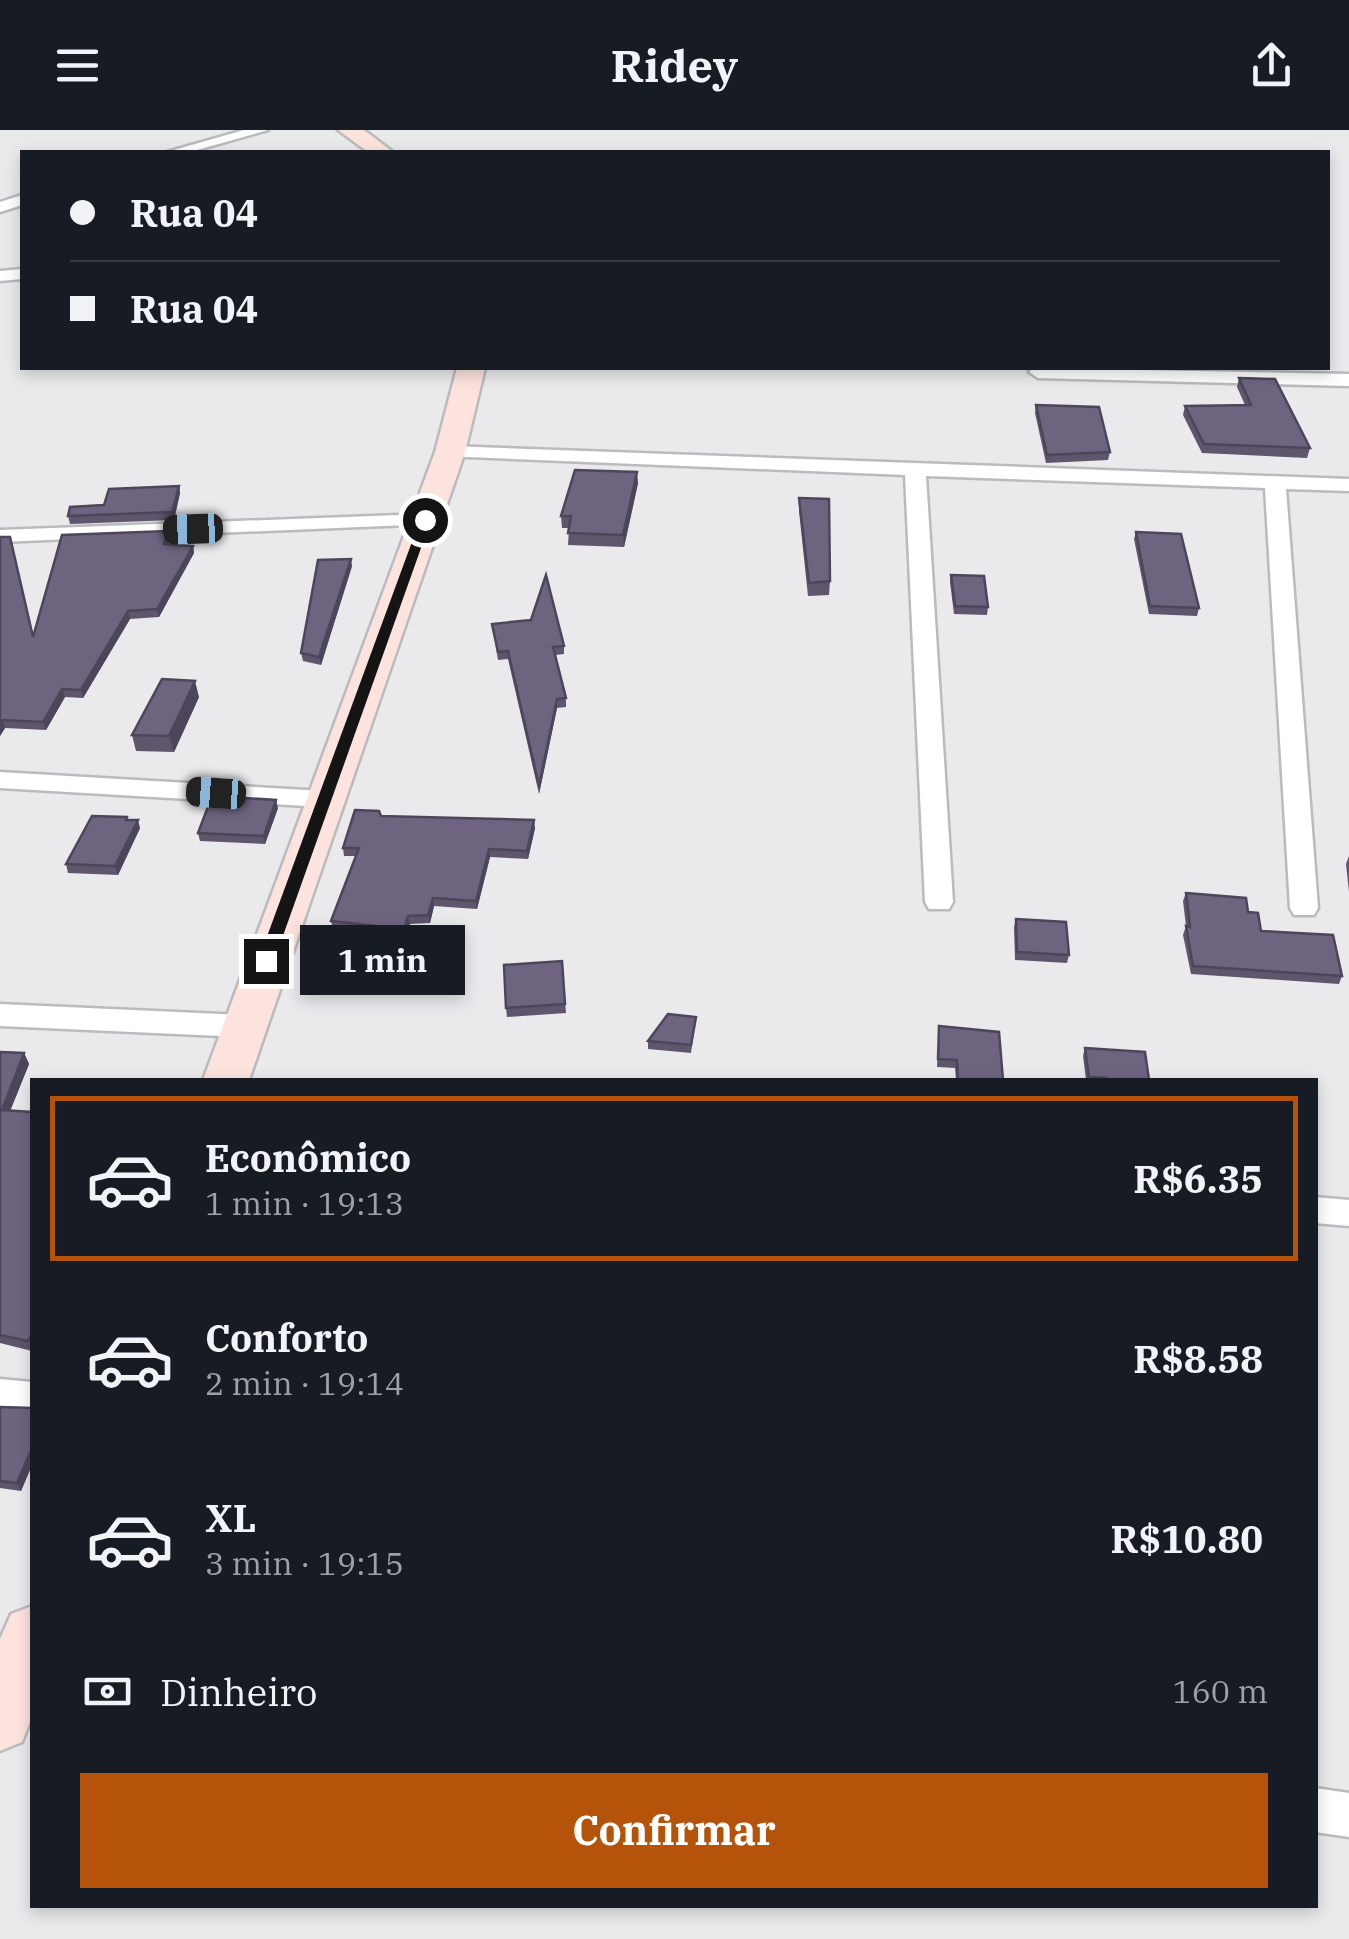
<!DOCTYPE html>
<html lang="pt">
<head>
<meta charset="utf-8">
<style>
	:root { --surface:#171b24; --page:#20242c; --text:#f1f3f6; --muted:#9ea1a6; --line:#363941; --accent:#b45309 }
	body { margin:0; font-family:"IBM Plex Serif",serif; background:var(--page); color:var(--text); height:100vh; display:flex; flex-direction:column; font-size:38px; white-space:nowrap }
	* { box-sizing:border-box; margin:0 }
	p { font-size:32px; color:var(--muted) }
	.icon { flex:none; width:55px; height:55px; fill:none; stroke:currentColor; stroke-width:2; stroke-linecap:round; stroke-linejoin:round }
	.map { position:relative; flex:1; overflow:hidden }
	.side { position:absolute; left:30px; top:948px; width:1288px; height:830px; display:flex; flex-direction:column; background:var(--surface); border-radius:0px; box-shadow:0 5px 15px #0003 }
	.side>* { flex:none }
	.guide { position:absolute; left:20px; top:20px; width:1310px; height:220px; border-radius:0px; box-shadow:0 5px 15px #0003; display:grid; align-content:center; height:220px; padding:0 50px; background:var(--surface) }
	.end { position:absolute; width:45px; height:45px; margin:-22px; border:12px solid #141415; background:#fff; box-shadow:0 0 0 5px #fff }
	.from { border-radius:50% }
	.bubble { position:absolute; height:70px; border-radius:0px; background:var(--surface); box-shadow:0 5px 15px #0003; font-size:32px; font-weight:800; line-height:70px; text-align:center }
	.car { position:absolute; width:30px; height:60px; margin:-30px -15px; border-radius:12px; box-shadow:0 0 8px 2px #0007; background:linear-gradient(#222 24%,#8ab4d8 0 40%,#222 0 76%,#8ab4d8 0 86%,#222 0) }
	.guide b { display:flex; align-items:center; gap:35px; height:95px; font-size:38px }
	.guide b+b { border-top:2px solid var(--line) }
	.guide i { width:25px; height:25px; background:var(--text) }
	ul { padding:18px 0 0; list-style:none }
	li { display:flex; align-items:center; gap:30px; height:165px; margin:0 20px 15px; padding:0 30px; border:5px solid transparent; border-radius:0px }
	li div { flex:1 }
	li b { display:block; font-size:38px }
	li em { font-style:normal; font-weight:800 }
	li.selected { border-color:var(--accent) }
	li>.icon { width:90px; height:90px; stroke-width:1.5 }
	.pay { display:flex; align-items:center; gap:25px; height:110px; padding:0 50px; font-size:38px }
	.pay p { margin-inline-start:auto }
	.button { display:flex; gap:20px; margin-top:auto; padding:20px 50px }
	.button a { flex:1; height:115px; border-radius:0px; background:var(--accent); color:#fff; font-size:40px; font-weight:800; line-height:115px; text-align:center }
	header { display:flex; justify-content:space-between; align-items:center; height:130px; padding:0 50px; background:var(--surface); font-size:45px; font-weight:800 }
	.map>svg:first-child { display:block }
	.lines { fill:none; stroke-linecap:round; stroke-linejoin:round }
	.street-casing { stroke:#bbbabd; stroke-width:5 }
	.secondary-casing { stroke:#bbbabd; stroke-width:5 }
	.street { fill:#fff; fill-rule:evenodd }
	.secondary { fill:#fce3de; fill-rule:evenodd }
	.wall { fill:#5f566e }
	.shaded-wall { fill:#4d465a }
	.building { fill:#6e6480; stroke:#4d465a; stroke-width:2.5 }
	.route { fill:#141415 }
</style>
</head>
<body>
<header><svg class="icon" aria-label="menu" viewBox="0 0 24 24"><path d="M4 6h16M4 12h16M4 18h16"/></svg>Ridey<svg class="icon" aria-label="share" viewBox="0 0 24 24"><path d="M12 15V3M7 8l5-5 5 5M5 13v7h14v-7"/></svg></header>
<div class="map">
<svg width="1349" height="1809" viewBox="0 0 1349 1809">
	<rect width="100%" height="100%" fill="#eae9ec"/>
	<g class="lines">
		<defs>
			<g id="street">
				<path d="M244,0H268L190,22H167Z"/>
				<path d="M22,65V75L0,82V72Z"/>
				<path d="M22,139V149L0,151V141Z"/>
				<path d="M1034,238L1349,244V256L1038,248L1029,242Z"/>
				<path d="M450,316L1349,349V361L1286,359L1318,778L1314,785H1294L1290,778L1265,358L926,346L953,772L949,779H929L925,772L905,345L443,326V318Z"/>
				<path d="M425,384L436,390L432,394L0,412V400Z"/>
				<path d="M0,642L324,661L337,669L324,677L0,658Z"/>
				<path d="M0,874L243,885L254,888L258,896L254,904L243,907L0,896Z"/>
				<path d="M1315,1067L1349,1070V1096L1315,1093Z"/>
				<path d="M0,1249L32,1252V1284L0,1281Z"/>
				<path d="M1315,1658L1349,1663V1707L1315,1702Z"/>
			</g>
			<g id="secondary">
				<path d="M338,0H364L393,22H368Z"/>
				<path d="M457,238H485L465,322L249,950H203L435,322Z"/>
				<path d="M32,1476V1587L22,1612L0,1621V1509L11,1484Z"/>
			</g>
		</defs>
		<use href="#street" class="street-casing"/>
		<use href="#secondary" class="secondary-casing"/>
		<use href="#street" class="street"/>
		<use href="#secondary" class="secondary"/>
	</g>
	<g class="wall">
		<path d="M1239,248L1310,318L1307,328L1202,323L1183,285L1185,276L1245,275L1237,257Z"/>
		<path d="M1036,275L1110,322L1108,330L1046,333L1035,283Z"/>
		<path d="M638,353L624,417L568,415L569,398H562L561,386Z"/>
		<path d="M179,356L180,363L174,390L70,394L68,386Z"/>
		<path d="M799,368L830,451L829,465L808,466L799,381Z"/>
		<path d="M168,401L169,409L168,415L193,416L194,423L159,487L130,489L83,568L65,567L46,600L5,598L0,606V407L33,506Z"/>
		<path d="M1136,402L1199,478L1197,486L1149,484L1134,409Z"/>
		<path d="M352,436L321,535L303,531L301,523Z"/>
		<path d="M951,445L988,477L987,485L954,484L950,452Z"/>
		<path d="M492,494L564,516V524L555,525L566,568V577L557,578L539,664L508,529L498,530Z"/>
		<path d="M199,567L174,622L136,621L132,605Z"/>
		<path d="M278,678L265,714L200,711L198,703Z"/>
		<path d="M381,686L535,698L528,729L490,727L477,779L434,776L430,793L410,794L406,808L333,799L331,791L356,726H344L343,718Z"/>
		<path d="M128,690L140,698L118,745L68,743L66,734Z"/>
		<path d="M1349,726V762L1346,734Z"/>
		<path d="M1186,763L1248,782L1261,801L1342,846L1339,854L1191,844L1183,805L1186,796L1183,771Z"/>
		<path d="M1016,789L1069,825L1067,833L1015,830L1014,797Z"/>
		<path d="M562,831L566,883L507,887L506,878Z"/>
		<path d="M696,887L691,923L648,919V911Z"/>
		<path d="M939,896L1003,950H956L955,938L937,937Z"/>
		<path d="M1085,918L1149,950H1086L1083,926Z"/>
		<path d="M0,922L24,923L29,934L10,981L32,982V1221L0,1213Z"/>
		<path d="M0,1277L32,1278V1335L21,1361L0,1358Z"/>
	</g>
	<g class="shaded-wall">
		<path d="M637,342L638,353L624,417L623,405Z"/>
		<path d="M179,356L180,363L174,390L172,382Z"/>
		<path d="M193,416L194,423L159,487L157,479Z"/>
		<path d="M351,429L352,436L321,535L319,527Z"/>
		<path d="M128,481L130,489L83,568L81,560Z"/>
		<path d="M195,551L199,567L174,622L169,606Z"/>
		<path d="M62,559L65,567L46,600L43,592Z"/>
		<path d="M557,569V578L539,664V656Z"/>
		<path d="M2,590L5,598L0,606V593Z"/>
		<path d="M276,670L278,678L265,714L264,706Z"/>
		<path d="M138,690L140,698L118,745L115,736Z"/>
		<path d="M534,690L535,698L528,729L527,721Z"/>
		<path d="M489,719L490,727L477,779L476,771Z"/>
		<path d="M433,768L434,776L430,793L428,785Z"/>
		<path d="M408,786L410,794L406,808L404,799Z"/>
		<path d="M24,923L29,934L6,991L2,980Z"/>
		<path d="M32,1318V1335L21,1361L17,1353Z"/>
	</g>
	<g class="building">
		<path d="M1239,248L1275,249L1310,318L1204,314L1185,276L1251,275Z"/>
		<path d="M1036,275L1099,277L1110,322L1047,325Z"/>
		<path d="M575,340L637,342L623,405L568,403L571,386H561Z"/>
		<path d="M179,356L172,382L68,386L70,377L104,375L109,359Z"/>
		<path d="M799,368L829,369L830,451L809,453Z"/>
		<path d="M168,401L164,414L193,416L157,479L128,481L81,560L62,559L43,592L2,590L0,593V407H10L33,507L62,405Z"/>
		<path d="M1136,402L1181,404L1199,478L1150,476Z"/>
		<path d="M351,429L319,527L301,523L318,430Z"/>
		<path d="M546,445L564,516L553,517L566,568L557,569L539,656L508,521L498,522L492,494L531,490Z"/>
		<path d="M951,445L984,446L988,477L955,476Z"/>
		<path d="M162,549L195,551L169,606L132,605Z"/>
		<path d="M212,666L276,670L264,706L198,703Z"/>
		<path d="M355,680L379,681L381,686L534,690L527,721L489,719L476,771L433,768L428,785L408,786L404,799L331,791L359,718H343Z"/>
		<path d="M92,686L127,687L126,690H138L115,736L66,734Z"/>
		<path d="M1186,763L1246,768L1248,782L1258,783L1261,801L1333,805L1342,846L1193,836L1186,796L1190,797Z"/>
		<path d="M1016,789L1066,792L1069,825L1017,822Z"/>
		<path d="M562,831L565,874L506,878L504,835Z"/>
		<path d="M668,884L696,887L691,915L648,911Z"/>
		<path d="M939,896L999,902L1003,950H958L957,930L938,929Z"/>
		<path d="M1085,918L1145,922L1149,950H1107V948L1089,947Z"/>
		<path d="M0,922L24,923L2,980L32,982V1204L28,1211L0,1205Z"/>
		<path d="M0,1277L32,1278V1318L17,1353L0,1351Z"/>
	</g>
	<path class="route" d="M425,387L431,390L274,831L266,837L261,835L258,831L420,390Z"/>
</svg>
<i class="end from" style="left:425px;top:390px"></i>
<i class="end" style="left:266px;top:831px"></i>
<div class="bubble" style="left:300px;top:795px;width:165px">1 min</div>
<i class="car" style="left:193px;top:399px;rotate:268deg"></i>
<i class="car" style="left:216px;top:663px;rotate:274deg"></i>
<div class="guide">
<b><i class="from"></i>Rua 04</b>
<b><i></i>Rua 04</b>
</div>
<section class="side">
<ul>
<li class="selected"><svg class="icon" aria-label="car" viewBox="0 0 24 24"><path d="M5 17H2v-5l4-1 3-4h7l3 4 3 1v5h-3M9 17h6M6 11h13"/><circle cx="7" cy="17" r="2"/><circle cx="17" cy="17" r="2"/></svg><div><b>Econômico</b><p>1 min · 19:13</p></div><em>R$6.35</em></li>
<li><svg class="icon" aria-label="car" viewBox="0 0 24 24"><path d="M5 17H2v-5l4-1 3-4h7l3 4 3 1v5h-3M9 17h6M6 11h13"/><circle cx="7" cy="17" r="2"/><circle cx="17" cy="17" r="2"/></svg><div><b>Conforto</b><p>2 min · 19:14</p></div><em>R$8.58</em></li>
<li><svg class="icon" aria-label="car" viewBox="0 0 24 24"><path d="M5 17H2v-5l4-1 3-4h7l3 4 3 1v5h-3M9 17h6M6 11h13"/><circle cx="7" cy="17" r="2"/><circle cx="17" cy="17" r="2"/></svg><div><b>XL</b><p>3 min · 19:15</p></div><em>R$10.80</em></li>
</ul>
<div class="pay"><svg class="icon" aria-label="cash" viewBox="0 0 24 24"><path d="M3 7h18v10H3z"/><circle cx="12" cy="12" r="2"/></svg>Dinheiro<p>160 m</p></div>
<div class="button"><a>Confirmar</a></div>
</section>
</div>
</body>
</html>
